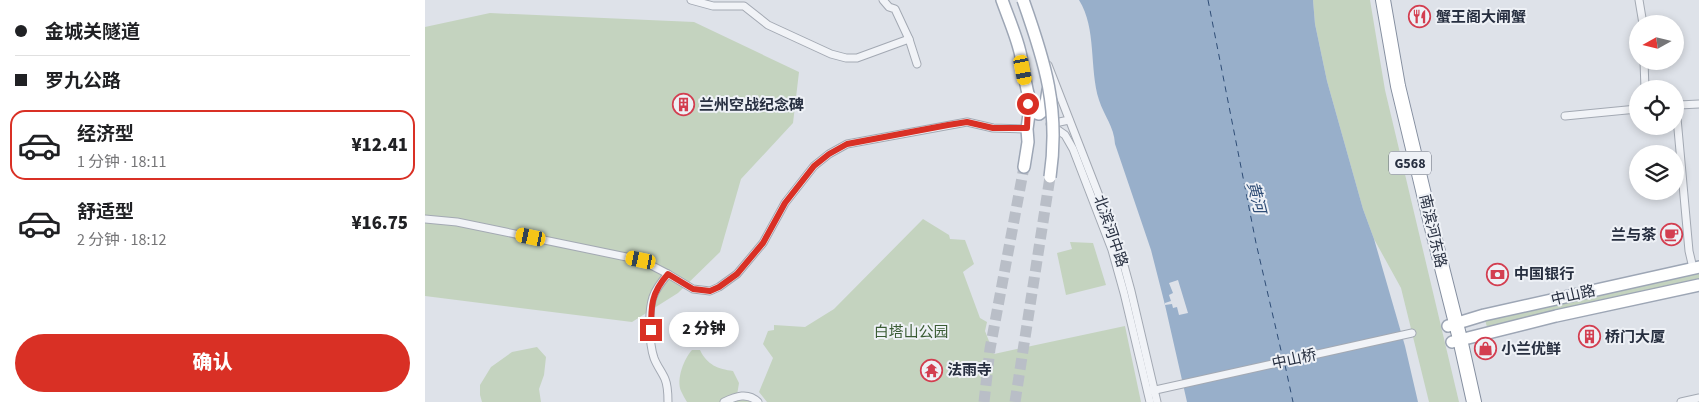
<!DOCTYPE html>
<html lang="zh">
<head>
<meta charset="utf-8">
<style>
	:root { --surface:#fff; --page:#f6f6f6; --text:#202124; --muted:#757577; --line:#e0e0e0; --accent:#d93025 }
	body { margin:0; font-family:"Source Sans 3","Noto Sans SC",sans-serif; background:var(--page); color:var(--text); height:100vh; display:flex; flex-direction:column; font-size:19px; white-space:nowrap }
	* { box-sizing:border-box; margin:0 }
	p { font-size:16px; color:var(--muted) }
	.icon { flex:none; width:28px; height:28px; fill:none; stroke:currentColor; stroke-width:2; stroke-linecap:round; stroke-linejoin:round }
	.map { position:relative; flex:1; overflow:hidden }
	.side { display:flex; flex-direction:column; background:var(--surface); width:425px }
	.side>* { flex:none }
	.guide { display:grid; align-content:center; height:110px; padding:0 15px; background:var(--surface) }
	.needle { width:32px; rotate:262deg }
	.controls { position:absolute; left:1204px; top:15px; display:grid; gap:10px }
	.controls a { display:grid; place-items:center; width:55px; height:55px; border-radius:50%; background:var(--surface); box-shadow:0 2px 8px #0003; font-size:25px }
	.end { position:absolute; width:22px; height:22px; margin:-11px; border:6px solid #d93025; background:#fff; box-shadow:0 0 0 2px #fff }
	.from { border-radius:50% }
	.bubble { position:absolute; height:35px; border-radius:18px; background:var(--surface); box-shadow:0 2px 8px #0003; font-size:16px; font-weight:800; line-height:35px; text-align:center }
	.car { position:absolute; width:15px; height:30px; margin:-15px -8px; border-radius:6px; box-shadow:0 0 4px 1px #0007; background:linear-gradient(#f5c518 24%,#345 0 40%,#f5c518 0 76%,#345 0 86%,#f5c518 0) }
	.guide b { display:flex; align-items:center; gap:18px; height:48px; font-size:19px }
	.guide b+b { border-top:1px solid var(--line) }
	.guide i { width:12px; height:12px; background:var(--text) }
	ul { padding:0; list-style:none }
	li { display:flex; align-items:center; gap:15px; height:70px; margin:0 10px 8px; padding:0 5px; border:2px solid transparent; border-radius:15px }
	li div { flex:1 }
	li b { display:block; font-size:19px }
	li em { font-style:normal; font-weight:800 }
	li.on { border-color:var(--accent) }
	li>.icon { width:45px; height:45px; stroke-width:1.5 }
	.cta { display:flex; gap:10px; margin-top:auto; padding:10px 15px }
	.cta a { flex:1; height:58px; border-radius:30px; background:var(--accent); color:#fff; font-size:20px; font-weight:800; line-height:58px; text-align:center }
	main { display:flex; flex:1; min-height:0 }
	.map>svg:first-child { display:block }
	.green { fill:#c4d3bf }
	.water { fill:#98afca }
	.pier { fill:#dee2e9 }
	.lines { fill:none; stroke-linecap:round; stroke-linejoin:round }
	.ferry { stroke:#2f4d76; stroke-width:1; stroke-dasharray:6 5; stroke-linecap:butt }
	.primary-tunnel { stroke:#b9bec7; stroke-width:11; stroke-dasharray:11 5.5; stroke-linecap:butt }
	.street-casing { stroke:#a3a9b3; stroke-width:9 }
	.primary-casing { stroke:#9da6b5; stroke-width:14 }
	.highway-casing { stroke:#858fa0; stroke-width:16 }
	.street { stroke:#f1f3f7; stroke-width:7 }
	.primary { stroke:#fff; stroke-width:11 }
	.highway { stroke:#fff; stroke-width:14 }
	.primary-bridge-casing { stroke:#9da6b5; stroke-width:14; stroke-linecap:butt }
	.primary-bridge { stroke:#fff; stroke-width:11 }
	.route { stroke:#d93025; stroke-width:6 }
	.labels { text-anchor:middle; stroke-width:4; stroke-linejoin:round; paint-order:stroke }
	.shield { fill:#eef1f6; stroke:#636977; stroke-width:1 }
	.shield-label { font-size:14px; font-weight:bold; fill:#272f40 }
	.poi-label { font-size:15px; font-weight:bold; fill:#272f40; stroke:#eef1f6; text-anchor:start }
	.street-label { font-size:15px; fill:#272f40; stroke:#eef1f6 }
	.park-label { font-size:15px; fill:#3a5c34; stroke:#eef1f6 }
	.water-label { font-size:16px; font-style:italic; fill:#2f4d76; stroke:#eef1f6 }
</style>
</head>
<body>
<main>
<section class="side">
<div class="guide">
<b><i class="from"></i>金城关隧道</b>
<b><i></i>罗九公路</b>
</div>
<ul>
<li class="on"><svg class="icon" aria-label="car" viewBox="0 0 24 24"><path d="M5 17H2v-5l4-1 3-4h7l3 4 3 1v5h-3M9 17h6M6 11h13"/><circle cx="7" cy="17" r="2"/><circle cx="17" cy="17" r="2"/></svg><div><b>经济型</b><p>1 分钟 · 18:11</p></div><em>¥12.41</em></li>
<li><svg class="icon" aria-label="car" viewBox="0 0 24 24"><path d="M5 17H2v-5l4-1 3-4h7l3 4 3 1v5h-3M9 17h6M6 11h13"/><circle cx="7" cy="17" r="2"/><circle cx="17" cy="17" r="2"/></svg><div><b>舒适型</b><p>2 分钟 · 18:12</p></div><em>¥16.75</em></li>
</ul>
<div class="cta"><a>确认</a></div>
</section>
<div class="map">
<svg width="1274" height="402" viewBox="0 0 1274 402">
	<rect width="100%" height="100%" fill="#dee2e9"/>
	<g class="green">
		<path d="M888,0H945L960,90L1034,402H1004L976,288L949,239L938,209L902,81L890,24Z"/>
		<path d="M65,13L269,22L374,72L368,123L316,179L295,252L253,293L207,322L0,296V27Z"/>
		<path d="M498,219L524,235L525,239L540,240L549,264L538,272L555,318L562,322L560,331L569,354L700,326L716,402H342L334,392L348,358L338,344L343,331L349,330V325L380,327L409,309Z"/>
		<path d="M645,242L668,243L681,285L641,295L632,253L647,249Z"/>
		<path d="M1274,272V280L1062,327L1060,320Z"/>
		<path d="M112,347L121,357L119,375L114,389L116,402H57L55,395V385L66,367L87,352Z"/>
		<path d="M267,350H275C282,365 293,369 308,371L314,383L312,395L326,402H262C260,399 258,395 256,391C251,379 259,359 267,350Z"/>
	</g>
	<path class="water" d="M654,0H888L890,24L902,81L938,209L949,239L980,346L993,402H762L740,305L726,250L690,144C689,126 679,116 674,100C664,68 672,29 654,0Z"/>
	<path class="pier" d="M753,280L763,313L754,315L752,307L748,308L747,304L740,305V303L746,301L744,295L748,293L744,283Z"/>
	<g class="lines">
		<g class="ferry">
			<path d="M783,0L831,243L858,359"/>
			<path d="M860,365L868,402"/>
		</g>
		<g class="primary-tunnel">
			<path d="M559,402L565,349L599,167"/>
			<path d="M590,402L625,177"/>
		</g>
		<defs>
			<g id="street">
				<path d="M266,0L288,6H319L343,25L406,54L421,58H432L484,39"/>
				<path d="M458,0L464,7L470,9L484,39L492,64"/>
				<path d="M1214,0L1218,24"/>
				<path d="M1219,61L1220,89"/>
				<path d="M623,65L694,247L706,291L732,402"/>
				<path d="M1140,116L1212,109"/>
				<path d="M625,124L644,120"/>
				<path d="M627,126L640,135L648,149L687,250L699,293L725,402"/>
				<path d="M0,219L32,222L216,260L243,274"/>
				<path d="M1268,268L1264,251L1251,107L1254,105L1274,104"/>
				<path d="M726,391L987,333"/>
				<path d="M243,402C243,395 243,386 240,379C237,372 232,366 229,358C224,343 223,312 228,297C231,288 237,281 243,274L268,289L285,291L294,287L312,274L338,243L360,203L389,166L404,154L422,144L542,122L568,128L602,129"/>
				<path d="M299,402C311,396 323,392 333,402"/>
				<path d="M1256,402L1274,398"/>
			</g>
			<g id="primary">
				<path d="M577,0C583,17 591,35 595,52C600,72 600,95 611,113L614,114L620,109L623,90"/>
				<path d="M599,167L603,142L602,129L604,114L603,101"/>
				<path d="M1023,326L1059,315L1274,267"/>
				<path d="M1027,342L1131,316L1274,285"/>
			</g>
			<path id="highway" d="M958,0L973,86L1008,232L1035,339L1049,402"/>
		</defs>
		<use href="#street" class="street-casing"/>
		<use href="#primary" class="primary-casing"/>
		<use href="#highway" class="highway-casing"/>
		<use href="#street" class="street"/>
		<use href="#primary" class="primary"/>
		<use href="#highway" class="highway"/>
		<defs>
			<path id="primary-bridge" d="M598,0C620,62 635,109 625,177"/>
		</defs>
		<use href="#primary-bridge" class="primary-bridge-casing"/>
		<use href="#primary-bridge" class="primary-bridge"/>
	</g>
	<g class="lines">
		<path class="route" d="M226,330C226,306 226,293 243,274L268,289L285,291L294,287L312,274L338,243L360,203L389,166L404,154L422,144L523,125L542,122L568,128H602L603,104"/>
	</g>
	<defs>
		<symbol id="restaurant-ring" viewBox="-11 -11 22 22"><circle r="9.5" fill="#eef1f6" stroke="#d33e50" stroke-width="1.5"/><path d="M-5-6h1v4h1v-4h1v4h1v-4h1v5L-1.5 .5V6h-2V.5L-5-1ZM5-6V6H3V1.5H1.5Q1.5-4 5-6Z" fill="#d33e50"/></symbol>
		<symbol id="building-ring" viewBox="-11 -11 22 22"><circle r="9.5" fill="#eef1f6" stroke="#d33e50" stroke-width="1.5"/><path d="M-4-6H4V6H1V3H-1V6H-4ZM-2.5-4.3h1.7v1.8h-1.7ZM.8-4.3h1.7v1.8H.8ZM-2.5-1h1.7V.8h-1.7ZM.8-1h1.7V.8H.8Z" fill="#d33e50"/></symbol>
		<symbol id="cafe-ring" viewBox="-11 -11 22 22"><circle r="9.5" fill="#eef1f6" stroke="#d33e50" stroke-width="1.5"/><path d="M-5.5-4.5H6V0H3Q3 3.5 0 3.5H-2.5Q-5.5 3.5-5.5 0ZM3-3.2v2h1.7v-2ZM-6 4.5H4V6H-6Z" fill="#d33e50"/></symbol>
		<symbol id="bank-ring" viewBox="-11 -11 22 22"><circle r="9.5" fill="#eef1f6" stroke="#d33e50" stroke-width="1.5"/><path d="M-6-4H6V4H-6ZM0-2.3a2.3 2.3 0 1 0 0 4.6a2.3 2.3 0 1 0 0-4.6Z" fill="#d33e50"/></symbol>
		<symbol id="shop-ring" viewBox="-11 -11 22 22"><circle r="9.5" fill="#eef1f6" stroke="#d33e50" stroke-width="1.5"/><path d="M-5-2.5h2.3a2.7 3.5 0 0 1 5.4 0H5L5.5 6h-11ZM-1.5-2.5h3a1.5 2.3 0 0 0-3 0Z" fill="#d33e50"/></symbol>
		<symbol id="temple-ring" viewBox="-11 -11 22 22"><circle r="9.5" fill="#eef1f6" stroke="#d33e50" stroke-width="1.5"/><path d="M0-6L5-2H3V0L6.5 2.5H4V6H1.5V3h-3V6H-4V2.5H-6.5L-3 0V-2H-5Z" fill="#d33e50"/></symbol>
	</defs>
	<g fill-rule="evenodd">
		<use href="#restaurant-ring" x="982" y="4" width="25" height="25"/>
		<use href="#building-ring" x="246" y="92" width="25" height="25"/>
		<use href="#cafe-ring" x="1234" y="222" width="25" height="25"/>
		<use href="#bank-ring" x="1060" y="262" width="25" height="25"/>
		<use href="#building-ring" x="1152" y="324" width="25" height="25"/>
		<use href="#shop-ring" x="1048" y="336" width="25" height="25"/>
		<use href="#temple-ring" x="494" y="358" width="25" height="25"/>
	</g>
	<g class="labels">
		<rect class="shield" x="964" y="151.5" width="42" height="23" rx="4"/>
		<g class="shield-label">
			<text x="985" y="168">G568</text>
		</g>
		<g class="poi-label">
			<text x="1011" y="22">蟹王阁大闸蟹</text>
			<text x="274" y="110">兰州空战纪念碑</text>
			<text x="1231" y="240" text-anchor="end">兰与茶</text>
			<text x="1089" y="279">中国银行</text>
			<text x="1180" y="342">桥门大厦</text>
			<text x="1076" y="354">小兰优鲜</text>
			<text x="522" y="375">法雨寺</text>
		</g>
		<g class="street-label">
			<text transform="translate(686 231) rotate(71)" y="5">北滨河中路</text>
			<text transform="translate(1008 231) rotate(77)" y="5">南滨河东路</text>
			<text transform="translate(1148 295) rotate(-13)" y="5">中山路</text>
			<text transform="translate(869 359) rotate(-12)" y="5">中山桥</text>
		</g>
		<g class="park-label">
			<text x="486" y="337">白塔山公园</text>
		</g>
		<g class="water-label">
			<text transform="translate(832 197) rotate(76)" y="6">黄河</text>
		</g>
	</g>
</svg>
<div class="controls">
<a><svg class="needle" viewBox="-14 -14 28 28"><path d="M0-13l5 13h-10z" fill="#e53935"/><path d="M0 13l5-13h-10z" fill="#757577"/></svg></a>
<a><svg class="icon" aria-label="locate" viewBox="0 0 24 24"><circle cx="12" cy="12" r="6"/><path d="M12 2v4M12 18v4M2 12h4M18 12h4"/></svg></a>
<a><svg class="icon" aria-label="layers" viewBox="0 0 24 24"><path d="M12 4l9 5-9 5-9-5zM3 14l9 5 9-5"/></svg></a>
</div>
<i class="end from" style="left:603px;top:104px"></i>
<i class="end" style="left:226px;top:330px"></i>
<div class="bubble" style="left:244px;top:312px;width:70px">2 分钟</div>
<i class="car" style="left:598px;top:70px;rotate:169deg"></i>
<i class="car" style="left:106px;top:237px;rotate:282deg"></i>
<i class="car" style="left:216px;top:260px;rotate:282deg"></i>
</div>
</main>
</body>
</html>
